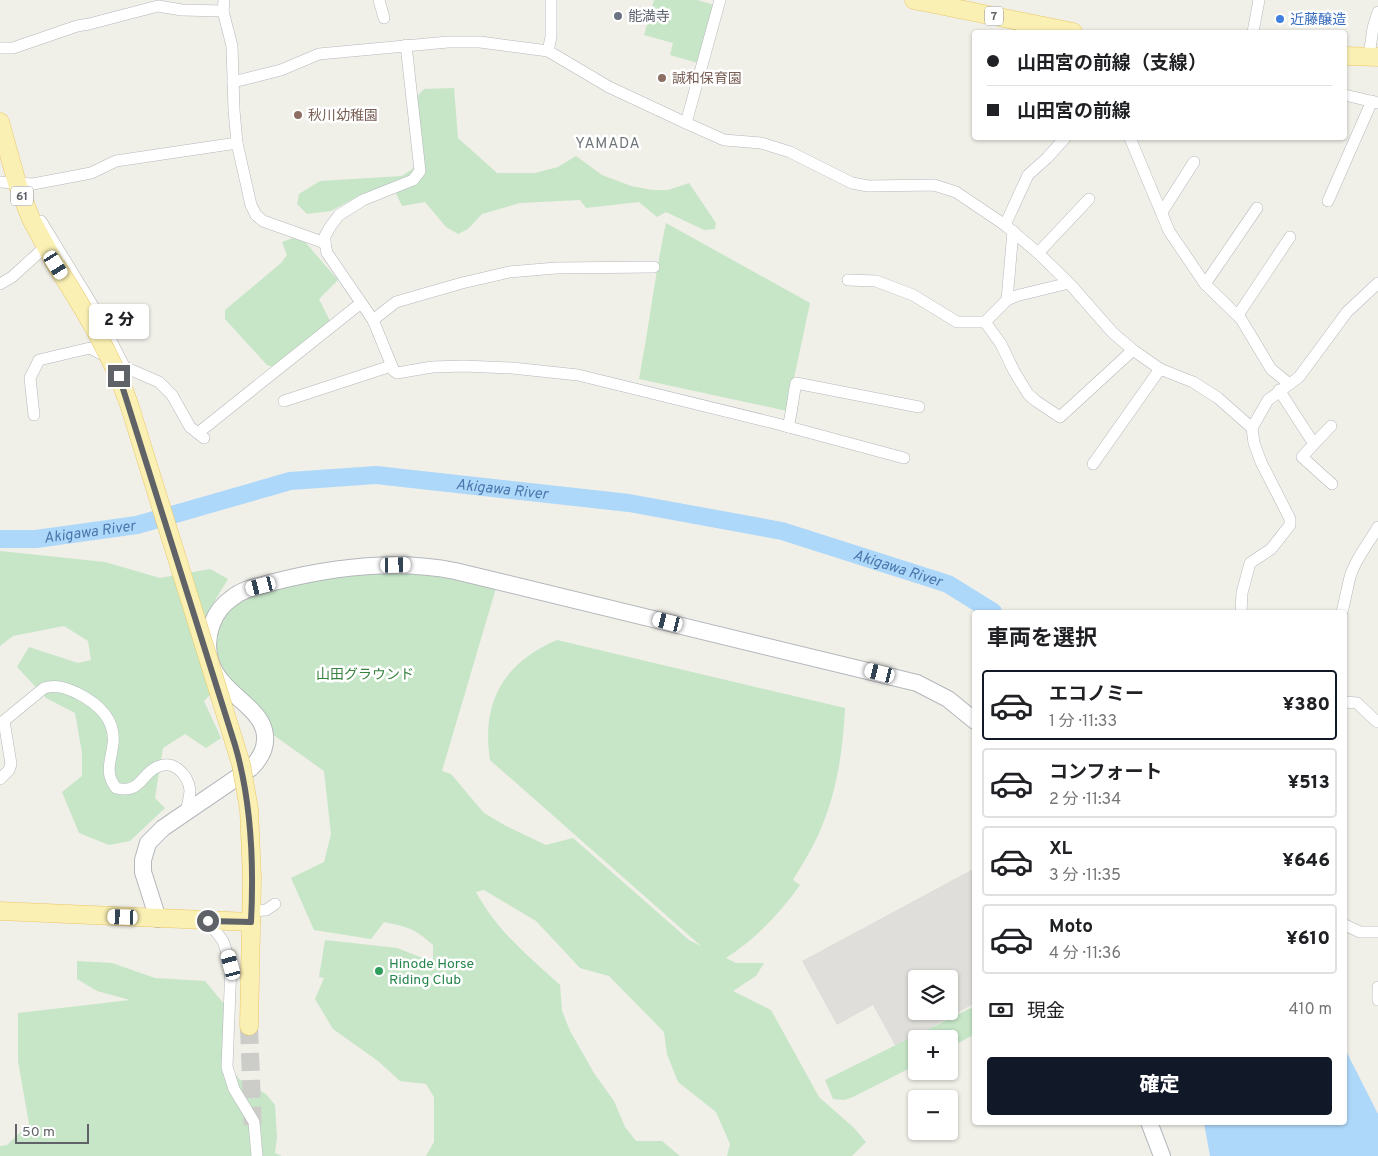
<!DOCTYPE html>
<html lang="ja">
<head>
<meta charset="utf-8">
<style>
	:root { --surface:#fff; --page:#f2f2f2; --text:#202124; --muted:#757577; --line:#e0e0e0; --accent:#111827 }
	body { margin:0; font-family:Overpass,"Noto Sans JP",sans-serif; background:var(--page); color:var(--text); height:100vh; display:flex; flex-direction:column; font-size:19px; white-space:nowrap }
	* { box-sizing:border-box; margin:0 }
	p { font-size:16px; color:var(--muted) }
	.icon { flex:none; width:28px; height:28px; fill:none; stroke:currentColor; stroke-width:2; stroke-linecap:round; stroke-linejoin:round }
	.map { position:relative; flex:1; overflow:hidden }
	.drawer { position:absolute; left:972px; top:610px; width:375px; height:515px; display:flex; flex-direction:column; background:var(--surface); border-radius:5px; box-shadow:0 1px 4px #0004 }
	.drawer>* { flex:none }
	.guide { position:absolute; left:972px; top:30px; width:375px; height:110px; border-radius:5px; box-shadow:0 1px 4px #0004; display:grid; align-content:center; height:110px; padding:0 15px; background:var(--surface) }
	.tools { position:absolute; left:908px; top:970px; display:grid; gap:10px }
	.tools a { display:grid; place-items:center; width:50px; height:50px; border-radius:5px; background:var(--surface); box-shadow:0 1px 4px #0004; font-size:25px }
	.scale { position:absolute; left:15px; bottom:12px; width:74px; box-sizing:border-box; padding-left:5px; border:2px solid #5f6367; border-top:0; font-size:14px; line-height:18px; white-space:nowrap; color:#5f6367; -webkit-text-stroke:4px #fff; paint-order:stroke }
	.end { position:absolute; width:22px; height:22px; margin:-11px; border:6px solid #5f6367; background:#fff; box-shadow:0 0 0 2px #fff }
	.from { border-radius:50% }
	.bubble { position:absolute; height:35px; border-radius:5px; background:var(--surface); box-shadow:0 1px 4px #0004; font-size:16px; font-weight:800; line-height:35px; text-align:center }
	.car { position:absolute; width:15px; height:30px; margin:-15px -8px; border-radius:6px; box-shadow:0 0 4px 1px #0007; background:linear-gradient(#fff 24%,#345 0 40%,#fff 0 76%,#345 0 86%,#fff 0) }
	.guide b { display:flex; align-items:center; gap:18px; height:48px; font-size:19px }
	.guide b+b { border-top:1px solid var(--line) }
	.guide i { width:12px; height:12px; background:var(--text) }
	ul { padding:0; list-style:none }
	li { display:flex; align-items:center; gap:15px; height:70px; margin:0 10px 8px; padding:0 5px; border:2px solid var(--line); border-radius:5px }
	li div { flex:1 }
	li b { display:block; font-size:19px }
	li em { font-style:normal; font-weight:800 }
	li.selected { border-color:var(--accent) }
	li>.icon { width:45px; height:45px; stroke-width:1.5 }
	h2 { padding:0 15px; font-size:22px; line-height:60px }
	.pay { display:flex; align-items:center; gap:12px; height:55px; padding:0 15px; font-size:19px }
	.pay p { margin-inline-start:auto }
	.primary-button { display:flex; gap:10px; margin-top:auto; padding:10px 15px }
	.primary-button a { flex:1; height:58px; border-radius:5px; background:var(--accent); color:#fff; font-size:20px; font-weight:800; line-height:58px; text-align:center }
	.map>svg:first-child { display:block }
	.industrial { fill:#dfdeda; fill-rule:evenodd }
	.green { fill:#c6e6c7 }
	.water { fill:#aed8fa }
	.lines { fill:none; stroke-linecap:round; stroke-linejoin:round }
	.river { stroke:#aed8fa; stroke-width:18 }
	.primary-tunnel { stroke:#ccccc8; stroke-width:18; stroke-dasharray:18 9; stroke-linecap:butt }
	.street-casing { stroke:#b5b8bb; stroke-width:12 }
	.secondary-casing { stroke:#b4b7bb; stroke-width:18 }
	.primary-casing { stroke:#eac767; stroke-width:19 }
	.street { stroke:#fff; stroke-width:11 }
	.secondary { stroke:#fff; stroke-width:16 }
	.primary { stroke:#fbf0b3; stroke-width:18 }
	.primary-bridge-casing { stroke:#eac767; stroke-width:19; stroke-linecap:butt }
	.primary-bridge { stroke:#fbf0b3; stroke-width:18 }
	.route { stroke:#5f6367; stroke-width:6 }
	.worship-dot { fill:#6b7280; stroke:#fff; stroke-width:2 }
	.shop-dot { fill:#3f7fe0; stroke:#fff; stroke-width:2 }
	.education-dot { fill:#8d6e63; stroke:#fff; stroke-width:2 }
	.leisure-dot { fill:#2e9e5b; stroke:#fff; stroke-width:2 }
	.labels { text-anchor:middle; stroke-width:5; stroke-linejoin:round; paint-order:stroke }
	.shield { fill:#fff; stroke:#8f9295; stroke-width:1 }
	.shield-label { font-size:12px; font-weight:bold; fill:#5f6367 }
	.worship-label { font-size:14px; fill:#5b616d; stroke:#fff; text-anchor:start }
	.shop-label { font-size:14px; fill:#366cbe; stroke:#fff; text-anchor:start }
	.education-label { font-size:14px; fill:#785e54; stroke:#fff; text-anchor:start }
	.park-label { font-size:14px; fill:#3a833f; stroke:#fff }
	.leisure-label { font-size:14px; fill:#27864d; stroke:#fff; text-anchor:start }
	.neighbourhood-label { font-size:15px; letter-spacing:1px; fill:#707579; stroke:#fff }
	.water-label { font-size:15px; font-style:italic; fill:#4a78ad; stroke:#fff }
</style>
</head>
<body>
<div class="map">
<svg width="1378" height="1156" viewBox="0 0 1378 1156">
	<rect width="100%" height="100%" fill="#f0efe8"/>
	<path class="industrial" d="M975,868V1003L896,1047L873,1005L837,1025L802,961ZM916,979H949V1011H916Z"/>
	<g class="green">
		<path d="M654,0H697L714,5L698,63L670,55L673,43L644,35Z"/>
		<path d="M454,88L458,138L497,173H535L558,167L576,156L602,175L631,186L652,190H668L689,183L716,223L715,229L704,230L666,212L657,217L639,202L586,208L580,200L520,203L482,214L468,229L458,234L446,227L425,202L402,206L392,185L353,199L331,211L307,214L297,204L299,194L320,181L402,176L415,167V99L424,89Z"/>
		<path d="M666,223L810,303L787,411L639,379C649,327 655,274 666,223Z"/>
		<path d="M293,238L305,242L338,280L319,299L331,323L277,368L267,365L225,319V310L281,263L287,255L282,242Z"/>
		<path d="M0,551L105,562L160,578L210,569L228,579L214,602L227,614L233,605L245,599L299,582L404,570L496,588L442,771L451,774L484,813L506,826L546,845L573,838L689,940L701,946L490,760C481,701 504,663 557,640L845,708C843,750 837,793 819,833C812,849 802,865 793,880L800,885C780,913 755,940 726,958L736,963H764L756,976L733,991L771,1010L819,1097L854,1128L866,1142L852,1156H727L730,1144L716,1112L678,1082L667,1054L664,1032L609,976L580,968L536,921L484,890L476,892C497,931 528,956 560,985L562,1011L570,1031L594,1073L614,1101L625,1127L636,1141H662L680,1156H426L434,1142V1097L426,1084L400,1081L378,1061L333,1029L315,999L324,978L319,977L325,940L397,948L433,962V945C414,928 408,927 384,922L371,939L314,930L291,878L324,862L331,834L324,771L272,734L229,676L204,701L221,738L206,748L185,734L163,748L155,798L165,808L130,841L109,845L79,833L62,792L82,776V753L75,713L46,698L17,667L29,647L78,663L91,660L88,641L64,626L13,636L0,646Z"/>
		<path d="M77,961L112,963L155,978L205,981L225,1005L231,1068L239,1079L266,1094L275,1105L277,1137L275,1153L282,1156H0V1146L7,1145L29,1124L18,1061V1013L130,1000L97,991L77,979Z"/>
		<path d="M975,1006V1034L949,1048V1039H916V1065L853,1097L844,1100L833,1099L825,1080Z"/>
	</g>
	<path class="water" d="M1345,1049L1378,1114V1156H1210L1204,1123L1345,1122Z"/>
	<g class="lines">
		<path class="river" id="s1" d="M0,539H36L137,525L290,481L376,475L629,503L782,531L948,584L993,612"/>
		<path class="primary-tunnel" d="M249,1026L253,1133"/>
		<defs>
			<g id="street">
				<path d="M224,0L223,11L232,46L234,110L237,143L251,205L256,215L263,221L325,243"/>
				<path d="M379,0L384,18"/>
				<path d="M720,0L686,123L724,140L761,143L790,152L852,183L868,186L934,185L956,192L1005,225L1038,253L1069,283L1113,333L1133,350L1160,369L1193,382L1218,398L1252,428"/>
				<path d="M1253,32L1259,0"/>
				<path d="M406,45L420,171L413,180L363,200L339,215L330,227L325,236V243L327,253L373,320L394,371L397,373L432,367L464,366L512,368L578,375L774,423L904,458"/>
				<path d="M0,48H13L77,26L89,24L158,6L182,10L223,11"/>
				<path d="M548,51L551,37V0"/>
				<path d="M1369,56L1373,28L1378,12"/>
				<path d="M233,82L281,70L319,54L448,42H480L548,51L609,87L686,123"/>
				<path d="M1345,95L1378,103"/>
				<path d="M1130,138L1169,231L1205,284L1241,319L1271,369L1288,383"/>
				<path d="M0,182L33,184L91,173L116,161L237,143"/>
				<path d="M1328,201L1372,101"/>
				<path d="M1162,212L1194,162"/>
				<path d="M41,221L93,306L123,364"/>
				<path d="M1005,225L1028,175L1047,158L1065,138"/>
				<path d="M1013,231L1007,300L985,322L1001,344L1014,371L1028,394L1036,401L1060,417L1133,350"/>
				<path d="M1038,253L1089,199"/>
				<path d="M848,280L876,281L913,295L957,322H985"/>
				<path d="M0,284L12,277L45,247"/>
				<path d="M1205,284L1257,208"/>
				<path d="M1007,300L1016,296L1069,283"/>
				<path d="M1238,315L1290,237"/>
				<path d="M373,320L396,302L462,283L509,272L556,268L654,267"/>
				<path d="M1279,390L1314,444L1331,426"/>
				<path d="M284,401L391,366"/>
				<path d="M34,415L30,378L39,360L90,348L129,369L159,382L172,395L190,427L204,438"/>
				<path d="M788,427C792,412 793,397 796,383L919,407"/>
				<path d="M198,433L361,303"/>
				<path d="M1314,444L1302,457L1332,484"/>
				<path d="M1093,464L1160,369"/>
				<path d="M1241,612L1242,593L1250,563L1271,549L1290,525V519L1261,462L1254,443L1252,428L1268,400L1299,377L1347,312L1378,283"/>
				<path d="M1342,612C1345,601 1347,589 1350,577C1355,559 1369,543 1378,527"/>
				<path d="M1345,702L1357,703L1376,721L1378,722"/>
				<path d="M0,724L44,688C56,684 66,688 77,693C97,703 116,719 113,744C111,762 104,772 116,788C141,794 140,775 157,767C174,759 188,775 190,790C190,797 187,806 186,813"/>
				<path d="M0,779L9,770L11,764L4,721"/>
				<path d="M251,911L266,910L275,904"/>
				<path d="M208,921L223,941L231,965L227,1067L234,1089L254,1122L257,1156"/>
				<path d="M1345,925L1360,932H1378"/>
				<path d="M1378,987V1000"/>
			</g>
			<g id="secondary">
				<path d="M158,919L143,872V860L148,843L163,828L251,768C261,758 268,745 264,730C257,703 215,691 209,655C205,634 214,610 232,598C244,588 260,586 274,582C333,567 395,559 455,571L917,683L948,699L975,721"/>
				<path d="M1149,1122L1162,1156"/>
			</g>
			<g id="primary">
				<path d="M914,0L1073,32"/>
				<path d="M1345,56L1378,57"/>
				<path d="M0,122L17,183L31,219L56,265"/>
				<path d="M0,911L251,922"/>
				<path d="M249,1026L252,878"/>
			</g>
		</defs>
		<use href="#street" class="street-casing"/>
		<use href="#secondary" class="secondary-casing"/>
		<use href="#primary" class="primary-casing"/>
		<use href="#street" class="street"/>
		<use href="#secondary" class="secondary"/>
		<use href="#primary" class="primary"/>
		<defs>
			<path id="primary-bridge" d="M56,265C85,311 111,353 129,404L241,764L249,809L252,878"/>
		</defs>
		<use href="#primary-bridge" class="primary-bridge-casing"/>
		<use href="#primary-bridge" class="primary-bridge"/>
	</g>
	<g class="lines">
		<path class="route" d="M119,376L235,745C252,803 254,863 251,922L208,921"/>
	</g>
	<circle class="worship-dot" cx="618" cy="16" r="5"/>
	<circle class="shop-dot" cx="1280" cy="19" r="5"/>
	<g class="education-dot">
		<circle cx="662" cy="78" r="5"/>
		<circle cx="298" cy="115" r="5"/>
	</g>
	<circle class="leisure-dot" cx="379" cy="971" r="5"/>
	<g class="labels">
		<g class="shield">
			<rect x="985" y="6.5" width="18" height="19" rx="4"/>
			<rect x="11" y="186.5" width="22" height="19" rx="4"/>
		</g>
		<g class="shield-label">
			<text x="994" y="20">7</text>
			<text x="22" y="200">61</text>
		</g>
		<g class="worship-label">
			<text x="628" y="21">能満寺</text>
		</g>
		<g class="shop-label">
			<text x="1290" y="24">近藤醸造</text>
		</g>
		<g class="education-label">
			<text x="672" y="83">誠和保育園</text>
			<text x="308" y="120">秋川幼稚園</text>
		</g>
		<g class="park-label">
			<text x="365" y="679">山田グラウンド</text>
		</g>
		<g class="leisure-label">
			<text x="389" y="968">Hinode Horse<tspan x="389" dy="16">Riding Club</tspan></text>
		</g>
		<g class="neighbourhood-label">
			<text x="608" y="148">YAMADA</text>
		</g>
		<g class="water-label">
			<text dy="5" stroke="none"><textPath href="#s1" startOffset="510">Akigawa River</textPath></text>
			<text dy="5" stroke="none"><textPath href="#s1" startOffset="90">Akigawa River</textPath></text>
			<text dy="5" stroke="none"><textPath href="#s1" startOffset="915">Akigawa River</textPath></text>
		</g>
	</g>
</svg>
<div class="tools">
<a><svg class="icon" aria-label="layers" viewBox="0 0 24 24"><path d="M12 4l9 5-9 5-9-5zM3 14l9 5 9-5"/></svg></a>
<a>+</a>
<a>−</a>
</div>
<div class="scale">50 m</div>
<i class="end from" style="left:208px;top:921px"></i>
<i class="end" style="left:119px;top:376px"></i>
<div class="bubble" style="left:89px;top:304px;width:60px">2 分</div>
<i class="car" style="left:56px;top:265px;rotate:148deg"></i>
<i class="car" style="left:396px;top:565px;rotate:89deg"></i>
<i class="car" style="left:261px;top:586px;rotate:256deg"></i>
<i class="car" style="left:668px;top:622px;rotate:284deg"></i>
<i class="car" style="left:880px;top:673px;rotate:284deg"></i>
<i class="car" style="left:123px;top:917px;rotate:272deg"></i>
<i class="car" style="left:231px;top:965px;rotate:345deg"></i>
<div class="guide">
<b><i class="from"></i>山田宮の前線（支線）</b>
<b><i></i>山田宮の前線</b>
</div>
<section class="drawer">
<h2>車両を選択</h2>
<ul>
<li class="selected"><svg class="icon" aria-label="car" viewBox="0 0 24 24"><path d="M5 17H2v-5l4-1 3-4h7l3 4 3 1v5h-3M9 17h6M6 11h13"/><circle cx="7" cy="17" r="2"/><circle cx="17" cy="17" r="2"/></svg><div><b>エコノミー</b><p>1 分 · 11:33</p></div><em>¥380</em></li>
<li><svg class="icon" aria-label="car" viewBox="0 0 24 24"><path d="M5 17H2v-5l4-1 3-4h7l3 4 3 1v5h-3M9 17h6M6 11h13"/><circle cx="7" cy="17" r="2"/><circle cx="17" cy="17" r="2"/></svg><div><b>コンフォート</b><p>2 分 · 11:34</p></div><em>¥513</em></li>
<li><svg class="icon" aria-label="car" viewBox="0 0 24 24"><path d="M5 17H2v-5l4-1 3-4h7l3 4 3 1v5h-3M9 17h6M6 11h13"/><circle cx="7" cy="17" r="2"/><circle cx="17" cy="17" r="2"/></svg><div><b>XL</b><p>3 分 · 11:35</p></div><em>¥646</em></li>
<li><svg class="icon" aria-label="car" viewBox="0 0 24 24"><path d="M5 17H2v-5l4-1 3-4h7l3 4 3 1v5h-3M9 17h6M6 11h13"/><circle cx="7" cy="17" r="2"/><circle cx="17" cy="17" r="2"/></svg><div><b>Moto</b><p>4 分 · 11:36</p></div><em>¥610</em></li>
</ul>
<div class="pay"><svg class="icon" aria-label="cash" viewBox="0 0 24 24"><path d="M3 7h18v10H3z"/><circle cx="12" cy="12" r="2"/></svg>現金<p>410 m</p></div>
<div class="primary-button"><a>確定</a></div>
</section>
</div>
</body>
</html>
